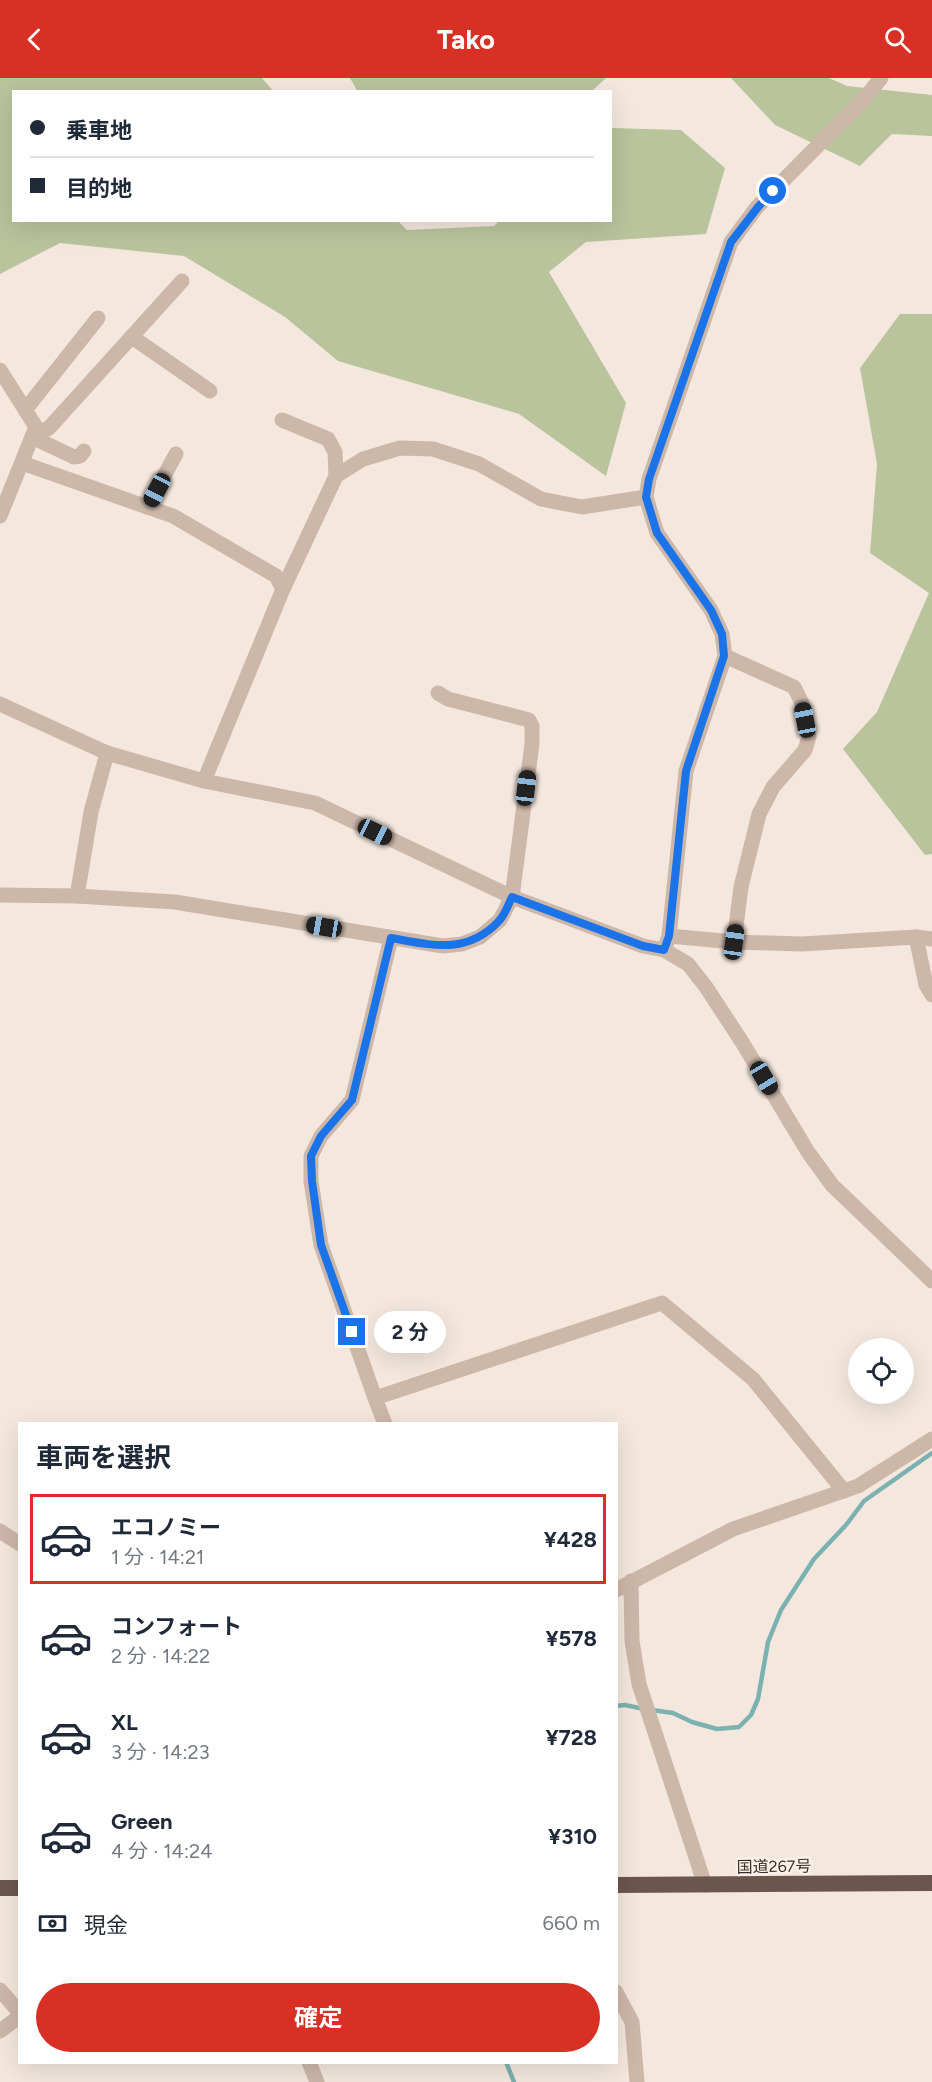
<!DOCTYPE html>
<html lang="ja">
<head>
<meta charset="utf-8">
<style>
	:root { --surface:#fff; --page:#f6f6f7; --text:#1f2937; --muted:#747a83; --line:#e0e1e3; --accent:#d93025 }
	body { margin:0; font-family:Figtree,"Noto Sans JP",sans-serif; background:var(--page); color:var(--text); height:100vh; display:flex; flex-direction:column; font-size:22px; white-space:nowrap }
	* { box-sizing:border-box; margin:0 }
	p { font-size:20px; color:var(--muted) }
	.icon { flex:none; width:33px; height:33px; fill:none; stroke:currentColor; stroke-width:2; stroke-linecap:round; stroke-linejoin:round }
	.map { position:relative; flex:1; overflow:hidden }
	.panel { position:absolute; left:18px; top:1344px; width:600px; height:642px; display:flex; flex-direction:column; background:var(--surface); border-radius:0px; box-shadow:0 6px 24px #0002 }
	.panel>* { flex:none }
	.hud { position:absolute; left:12px; top:12px; width:600px; height:132px; border-radius:0px; box-shadow:0 6px 24px #0002; display:grid; align-content:center; height:132px; padding:0 18px; background:var(--surface) }
	.tools { position:absolute; left:848px; top:1260px; display:grid; gap:12px }
	.tools a { display:grid; place-items:center; width:66px; height:66px; border-radius:50%; background:var(--surface); box-shadow:0 6px 24px #0002; font-size:30px }
	.end { position:absolute; width:27px; height:27px; margin:-14px; border:8px solid #1a73e8; background:#fff; box-shadow:0 0 0 3px #fff }
	.from { border-radius:50% }
	.bubble { position:absolute; height:42px; border-radius:21px; background:var(--surface); box-shadow:0 6px 24px #0002; font-size:20px; font-weight:700; line-height:42px; text-align:center }
	.car { position:absolute; width:18px; height:36px; margin:-18px -9px; border-radius:8px; box-shadow:0 0 4px 2px #0007; background:linear-gradient(#222 24%,#8ab4d8 0 40%,#222 0 76%,#8ab4d8 0 86%,#222 0) }
	.hud b { display:flex; align-items:center; gap:21px; height:57px; font-size:22px }
	.hud b+b { border-top:2px solid var(--line) }
	.hud i { width:15px; height:15px; background:var(--text) }
	ul { padding:0; list-style:none }
	li { display:flex; align-items:center; gap:18px; height:90px; margin:0 12px 9px; padding:0 6px; border:3px solid transparent; border-radius:0px }
	li div { flex:1 }
	li b { display:block; font-size:22px }
	li em { font-style:normal; font-weight:700 }
	li.selected { border-color:var(--accent) }
	li>.icon { width:54px; height:54px; stroke-width:1.5 }
	h2 { padding:0 18px; font-size:27px; line-height:72px }
	.pay { display:flex; align-items:center; gap:15px; height:66px; padding:0 18px; font-size:22px }
	.pay p { margin-inline-start:auto }
	.cta { display:flex; gap:12px; margin-top:auto; padding:12px 18px }
	.cta a { flex:1; height:69px; border-radius:36px; background:var(--accent); color:#fff; font-size:24px; font-weight:700; line-height:69px; text-align:center }
	header { display:flex; justify-content:space-between; align-items:center; height:78px; padding:0 18px; background:var(--accent); color:#fff; font-size:27px; font-weight:700 }
	.map>svg:first-child { display:block }
	.green { fill:#b9c49d }
	.lines { fill:none; stroke-linecap:round; stroke-linejoin:round }
	.stream { stroke:#7bb2b1; stroke-width:4.5 }
	.minor { stroke:#cdb7a9; stroke-width:15 }
	.tertiary { stroke:#cdb7a9; stroke-width:15 }
	.trunk { stroke:#6c554d; stroke-width:16 }
	.route { stroke:#1a73e8; stroke-width:8 }
	.labels { text-anchor:middle; stroke-width:4.5; stroke-linejoin:round; paint-order:stroke }
	.street-label { font-size:16px; fill:#3a2d29; stroke:#fbf3eb }
</style>
</head>
<body>
<header><svg class="icon" aria-label="back" viewBox="0 0 24 24"><path d="M15 5l-7 7 7 7"/></svg>Tako<svg class="icon" aria-label="search" viewBox="0 0 24 24"><circle cx="10" cy="10" r="6"/><path d="M15 15l6 6"/></svg></header>
<div class="map">
<svg width="932" height="2004" viewBox="0 0 932 2004">
	<rect width="100%" height="100%" fill="#f4e8de"/>
	<g class="green">
		<path d="M0,0H262L273,13L14,14V142H397L407,152L494,148L499,143L610,142L611,50L681,52L725,90L706,156L586,164L549,194L626,325L606,398L519,336L338,283L285,239L184,178L60,165L0,196Z"/>
		<path d="M350,0H606L592,13L358,14Z"/>
		<path d="M731,0H829L847,8L932,17V58L892,56L860,88L775,47Z"/>
		<path d="M900,236H932V776L925,777L843,671L877,634L929,515L870,475L877,386L860,290Z"/>
	</g>
	<g class="lines">
		<g class="stream">
			<path d="M616,1628L625,1627L644,1631"/>
			<path d="M652,1632L673,1635L692,1644L717,1651L739,1649L751,1637L758,1621L768,1564L781,1532L814,1481L846,1447L864,1423L932,1375"/>
			<path d="M506,1984L514,2004"/>
		</g>
		<g class="minor">
			<path d="M132,259L210,313"/>
			<path d="M0,292L36,349L0,438"/>
			<path d="M25,332L98,240"/>
			<path d="M282,342L328,361L335,374L336,398"/>
			<path d="M32,359L49,350L182,203"/>
			<path d="M32,359L74,379L80,378L84,373"/>
			<path d="M22,385L173,438L276,498L283,511L204,703"/>
			<path d="M147,429L176,376"/>
			<path d="M283,511L336,398L363,381L400,370L433,371L479,386L541,421L582,429L646,419"/>
			<path d="M725,578L794,609L802,625L809,659L805,672L773,709L759,736L741,809L734,864"/>
			<path d="M0,817L77,818L175,824L443,868L462,866L480,859L500,842L512,819L532,666V648L529,642L448,621L438,615"/>
			<path d="M77,818L91,734L107,675"/>
			<path d="M669,858L734,864L802,866L916,859L932,861"/>
			<path d="M916,859L926,907L932,917"/>
			<path d="M664,872L669,858L686,693L725,578L722,556L711,532L657,455L646,419L649,401L731,164L757,129L864,21L881,0"/>
			<path d="M375,1320L321,1167L311,1103V1078L321,1058L352,1022L391,860"/>
			<path d="M385,1346L375,1320L662,1225L753,1301L844,1413"/>
			<path d="M0,1453L20,1466"/>
			<path d="M631,1503L632,1563L639,1606L705,1807"/>
			<path d="M616,1512L733,1451L858,1408L932,1361"/>
			<path d="M0,1912L20,1935"/>
			<path d="M616,1914L632,1944L637,2004"/>
			<path d="M0,1953L20,1938"/>
			<path d="M309,1984L317,2004"/>
		</g>
		<path class="tertiary" d="M0,626L107,675L204,703L315,725L512,819L643,868L664,872L688,886L706,909L742,964L808,1074L832,1107L932,1203"/>
		<g class="trunk">
			<path d="M616,1807L932,1805"/>
			<path d="M0,1810H20"/>
		</g>
	</g>
	<g class="lines">
		<path class="route" d="M352,1254L321,1167L312,1103L311,1078L321,1058L352,1022L391,860C432,867 466,877 498,844C505,837 508,827 512,819L643,868L664,872L669,858L686,693L724,578L722,556L711,532L657,455L646,419L649,401L731,164L758,129L773,113"/>
	</g>
	<g class="labels">
		<g class="street-label">
			<text transform="translate(774 1788) rotate(-1)" y="6">国道267号</text>
		</g>
	</g>
</svg>
<div class="tools">
<a><svg class="icon" aria-label="locate" viewBox="0 0 24 24"><circle cx="12" cy="12" r="6"/><path d="M12 2v4M12 18v4M2 12h4M18 12h4"/></svg></a>
</div>
<i class="end from" style="left:773px;top:113px"></i>
<i class="end" style="left:352px;top:1254px"></i>
<div class="bubble" style="left:374px;top:1233px;width:72px">2 分</div>
<i class="car" style="left:157px;top:412px;rotate:208deg"></i>
<i class="car" style="left:805px;top:642px;rotate:349deg"></i>
<i class="car" style="left:526px;top:710px;rotate:7deg"></i>
<i class="car" style="left:375px;top:754px;rotate:116deg"></i>
<i class="car" style="left:324px;top:849px;rotate:279deg"></i>
<i class="car" style="left:734px;top:864px;rotate:8deg"></i>
<i class="car" style="left:764px;top:1000px;rotate:149deg"></i>
<div class="hud">
<b><i class="from"></i>乗車地</b>
<b><i></i>目的地</b>
</div>
<section class="panel">
<h2>車両を選択</h2>
<ul>
<li class="selected"><svg class="icon" aria-label="car" viewBox="0 0 24 24"><path d="M5 17H2v-5l4-1 3-4h7l3 4 3 1v5h-3M9 17h6M6 11h13"/><circle cx="7" cy="17" r="2"/><circle cx="17" cy="17" r="2"/></svg><div><b>エコノミー</b><p>1 分 · 14:21</p></div><em>¥428</em></li>
<li><svg class="icon" aria-label="car" viewBox="0 0 24 24"><path d="M5 17H2v-5l4-1 3-4h7l3 4 3 1v5h-3M9 17h6M6 11h13"/><circle cx="7" cy="17" r="2"/><circle cx="17" cy="17" r="2"/></svg><div><b>コンフォート</b><p>2 分 · 14:22</p></div><em>¥578</em></li>
<li><svg class="icon" aria-label="car" viewBox="0 0 24 24"><path d="M5 17H2v-5l4-1 3-4h7l3 4 3 1v5h-3M9 17h6M6 11h13"/><circle cx="7" cy="17" r="2"/><circle cx="17" cy="17" r="2"/></svg><div><b>XL</b><p>3 分 · 14:23</p></div><em>¥728</em></li>
<li><svg class="icon" aria-label="car" viewBox="0 0 24 24"><path d="M5 17H2v-5l4-1 3-4h7l3 4 3 1v5h-3M9 17h6M6 11h13"/><circle cx="7" cy="17" r="2"/><circle cx="17" cy="17" r="2"/></svg><div><b>Green</b><p>4 分 · 14:24</p></div><em>¥310</em></li>
</ul>
<div class="pay"><svg class="icon" aria-label="cash" viewBox="0 0 24 24"><path d="M3 7h18v10H3z"/><circle cx="12" cy="12" r="2"/></svg>現金<p>660 m</p></div>
<div class="cta"><a>確定</a></div>
</section>
</div>
</body>
</html>
